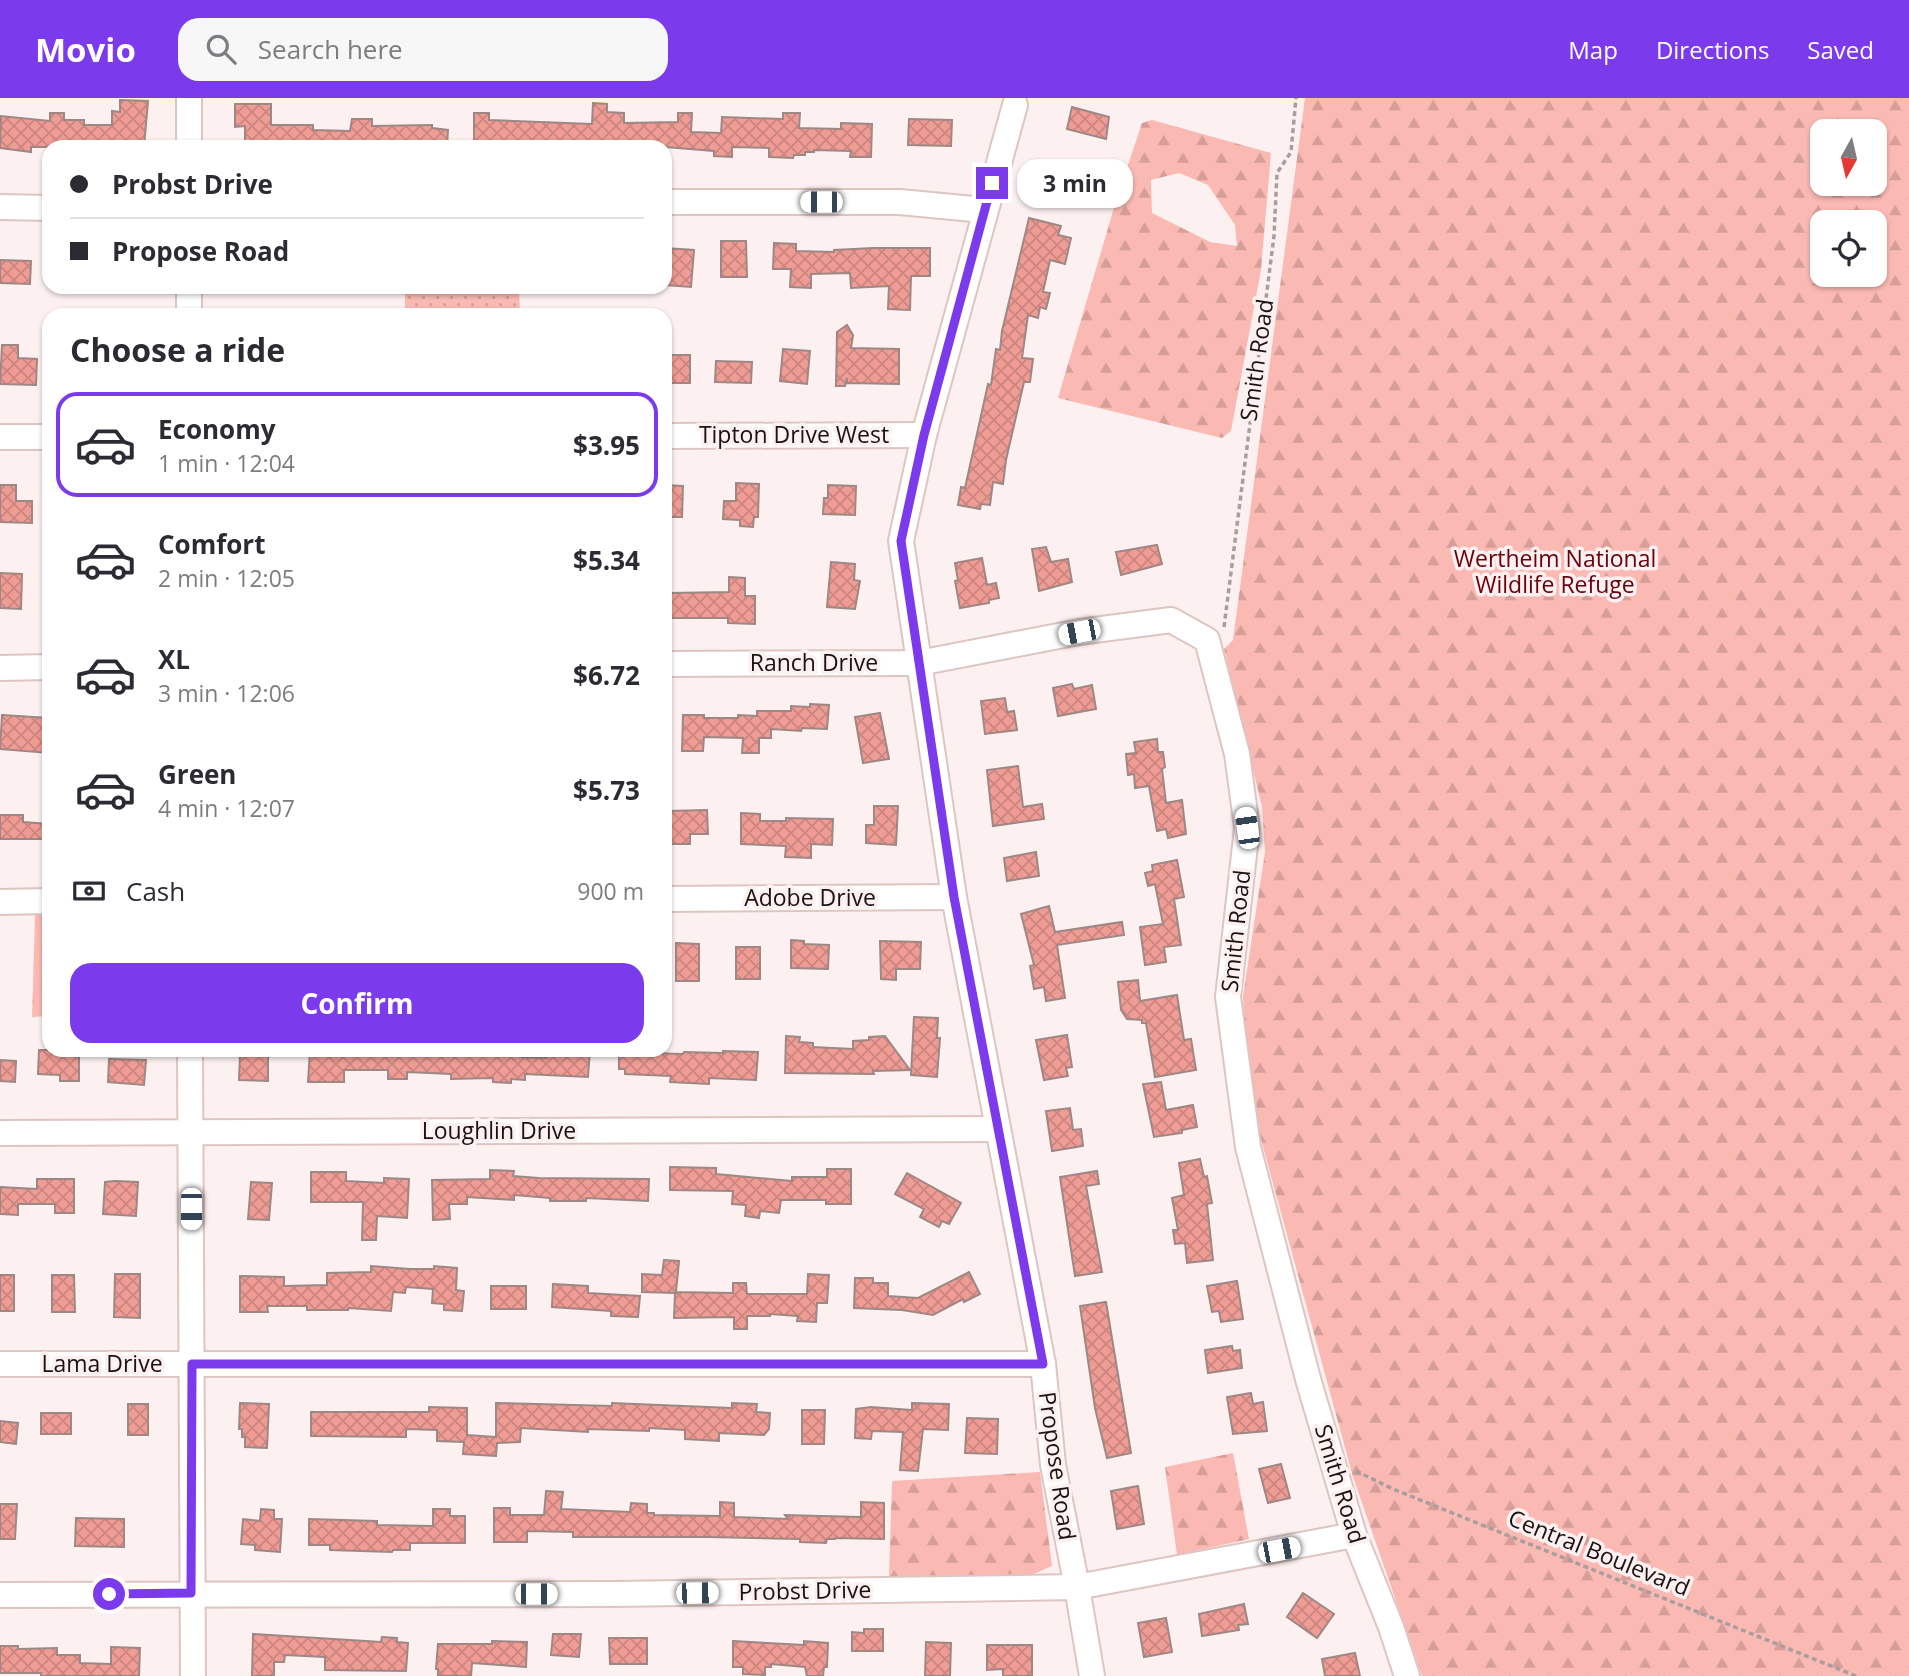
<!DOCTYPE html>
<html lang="en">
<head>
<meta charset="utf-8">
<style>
	:root { --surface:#fff; --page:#f7f7f7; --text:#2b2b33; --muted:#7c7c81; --line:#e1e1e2; --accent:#7c3aed }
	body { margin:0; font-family:"Open Sans",sans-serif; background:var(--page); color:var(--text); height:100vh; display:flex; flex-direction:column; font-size:26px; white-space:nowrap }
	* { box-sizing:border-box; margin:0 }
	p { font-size:23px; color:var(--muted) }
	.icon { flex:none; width:38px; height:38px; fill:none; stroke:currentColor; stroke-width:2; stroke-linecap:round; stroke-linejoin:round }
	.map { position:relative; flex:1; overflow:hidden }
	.drawer { position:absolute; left:42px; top:210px; width:630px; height:749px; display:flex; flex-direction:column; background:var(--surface); border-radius:21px; box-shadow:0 2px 5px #0004 }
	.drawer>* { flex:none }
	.top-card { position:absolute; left:42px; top:42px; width:630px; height:154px; border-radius:21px; box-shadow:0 2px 5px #0004; display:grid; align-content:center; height:154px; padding:0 28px; background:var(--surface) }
	.needle { width:46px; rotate:188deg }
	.controls { position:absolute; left:1810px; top:21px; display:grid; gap:14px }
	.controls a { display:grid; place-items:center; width:77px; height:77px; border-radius:14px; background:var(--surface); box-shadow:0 2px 5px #0004; font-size:35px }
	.end { position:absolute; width:32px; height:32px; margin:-16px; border:9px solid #7c3aed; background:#fff; box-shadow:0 0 0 4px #fff }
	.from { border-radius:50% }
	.bubble { position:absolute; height:49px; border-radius:21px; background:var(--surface); box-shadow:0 2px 5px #0004; font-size:23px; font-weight:700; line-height:49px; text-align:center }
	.car { position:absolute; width:21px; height:42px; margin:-21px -10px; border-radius:9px; box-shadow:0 0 5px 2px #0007; background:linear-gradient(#fff 24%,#345 0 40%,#fff 0 76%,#345 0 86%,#fff 0) }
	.top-card b { display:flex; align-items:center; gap:24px; height:66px; font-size:26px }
	.top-card b+b { border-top:2px solid var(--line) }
	.top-card i { width:18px; height:18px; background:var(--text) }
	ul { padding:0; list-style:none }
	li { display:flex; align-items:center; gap:21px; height:105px; margin:0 14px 10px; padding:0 14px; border:4px solid transparent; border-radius:21px }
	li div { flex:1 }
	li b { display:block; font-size:26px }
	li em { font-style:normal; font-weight:700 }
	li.on { border-color:var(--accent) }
	li>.icon { width:63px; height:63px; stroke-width:1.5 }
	h2 { padding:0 28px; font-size:32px; line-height:84px }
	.pay { display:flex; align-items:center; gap:18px; height:77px; padding:0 28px; font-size:26px }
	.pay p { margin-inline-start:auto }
	.cta { display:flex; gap:14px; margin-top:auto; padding:14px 28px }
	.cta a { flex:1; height:80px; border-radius:21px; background:var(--accent); color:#fff; font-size:28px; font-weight:700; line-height:80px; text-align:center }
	header { display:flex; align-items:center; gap:42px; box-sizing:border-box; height:98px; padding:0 35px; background:var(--accent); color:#fff }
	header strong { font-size:33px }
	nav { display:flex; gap:38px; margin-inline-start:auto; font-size:24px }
	.search { width:490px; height:63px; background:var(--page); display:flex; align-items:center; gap:18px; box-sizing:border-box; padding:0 24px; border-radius:21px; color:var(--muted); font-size:26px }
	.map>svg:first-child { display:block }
	.grass { fill:url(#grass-dots) }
	.forest { fill:url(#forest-firs); fill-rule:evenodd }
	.building { fill:url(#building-cross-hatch); stroke:#9e8785; stroke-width:2 }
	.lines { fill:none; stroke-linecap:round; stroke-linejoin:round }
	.minor-casing { stroke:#dec5c2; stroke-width:28 }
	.path { stroke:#a89e9d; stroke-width:3.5; stroke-dasharray:5 3.5; stroke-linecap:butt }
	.minor { stroke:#fff; stroke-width:24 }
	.route { stroke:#7c3aed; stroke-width:9 }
	.labels { text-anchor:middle; stroke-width:7; stroke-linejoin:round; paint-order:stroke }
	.street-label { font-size:23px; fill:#1b1212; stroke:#fcf1f0 }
	.park-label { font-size:23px; fill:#69020d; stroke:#fcf1f0 }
</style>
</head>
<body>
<header>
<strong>Movio</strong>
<div class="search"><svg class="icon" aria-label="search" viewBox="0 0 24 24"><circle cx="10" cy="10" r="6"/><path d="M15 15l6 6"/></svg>Search here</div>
<nav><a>Map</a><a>Directions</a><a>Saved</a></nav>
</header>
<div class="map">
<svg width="1909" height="1578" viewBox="0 0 1909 1578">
	<defs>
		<pattern id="grass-dots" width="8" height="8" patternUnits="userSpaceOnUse" patternTransform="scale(1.75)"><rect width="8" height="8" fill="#fbb9b3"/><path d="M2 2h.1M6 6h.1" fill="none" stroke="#d79e99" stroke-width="1.8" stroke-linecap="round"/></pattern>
		<pattern id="forest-firs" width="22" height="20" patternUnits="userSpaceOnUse" patternTransform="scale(1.75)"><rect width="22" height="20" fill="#fbb9b3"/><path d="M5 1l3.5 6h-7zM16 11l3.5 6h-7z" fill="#d79e99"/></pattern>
		<pattern id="building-cross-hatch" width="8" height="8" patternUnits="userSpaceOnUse" patternTransform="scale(1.75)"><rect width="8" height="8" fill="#ef9c95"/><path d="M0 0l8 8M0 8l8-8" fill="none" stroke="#cc857f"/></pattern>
	</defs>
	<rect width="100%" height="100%" fill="#fcf1f0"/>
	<path class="grass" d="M405,189H519L520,217H405Z"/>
	<g class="forest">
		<path d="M1305,0H1909V1578H1422L1353,1379L1247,990L1243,898L1265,754L1262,709L1224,551L1233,542ZM1822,33H1874V86H1822ZM1822,124H1874V177H1822Z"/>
		<path d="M1152,22L1271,55L1261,172L1231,333L1222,340L1058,300L1116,103L1142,25ZM1179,75L1208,87L1235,127L1237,148L1210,144L1152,115L1151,82Z"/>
		<path d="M49,815V918L32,919L35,816Z"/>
		<path d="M1233,1355L1249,1441L1177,1457L1165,1369Z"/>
		<path d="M1040,1374L1052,1468L1031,1477L889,1480L892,1383Z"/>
	</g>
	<g class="building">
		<path d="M120,2L148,3L144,49H31V54L0,50L1,18L50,23V15H64V22H84V27H112V13L120,14Z"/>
		<path d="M593,5L607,6V14L624,15V25L678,24V15H692L691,34L721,35L722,19L783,21V15H800L799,30L841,31V25L872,26L871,59H850L851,53L814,52V54H805V57H794L793,60L769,59V50L732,49V59L714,58V53L665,49L474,47V15H489V22L592,26Z"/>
		<path d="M235,6H271V27H313V32L350,33L352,21H372V28L432,27V30L448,32L447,49H245V28L235,29Z"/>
		<path d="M1072,9L1109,19L1106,41L1067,31Z"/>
		<path d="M909,21L952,22L951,48L908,47Z"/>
		<path d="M1057,66L1095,75L1088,99L1051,90Z"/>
		<path d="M1029,120L1061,128L1058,137L1071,140L1065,166L1050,162L1043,194L1050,195L1046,211L1040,209L1038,220L1028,217L1022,260L1033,261L1030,284H1024L1006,362L1003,386L993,384L990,407L981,406L980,411L958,407L961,389L965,390L988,286L991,287L996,251L1000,252L1002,233Z"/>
		<path d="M721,143H746L747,179H721Z"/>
		<path d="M774,145L796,146V153L834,154V152L874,150H930V178H911L910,212L888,211L889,188L851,190L850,175L811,176V190L790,189L791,171H773Z"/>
		<path d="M665,150L694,152L691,189L665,187Z"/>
		<path d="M0,162L31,163L30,186L0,185Z"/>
		<path d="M847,227L853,237L851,250L899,251V286L847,285V280L845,288H836L837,234Z"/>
		<path d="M2,247H18V260L37,261L36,287L0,286Z"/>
		<path d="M783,251L810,253L807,286L780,283Z"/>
		<rect x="665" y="257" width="25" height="28"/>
		<path d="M716,263L752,264L751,285L715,284Z"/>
		<path d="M736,385L759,386L758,419H754L753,429L740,428V422L723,421L724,403H736Z"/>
		<path d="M0,387H16V403H32V425L0,424Z"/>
		<path d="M665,387L683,388L682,419H665Z"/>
		<path d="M828,387L856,388L855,417L823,416L824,400H828Z"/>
		<path d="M1157,447L1162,466L1121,477L1116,454Z"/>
		<path d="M1046,449L1051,464L1068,461L1072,484L1039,493L1032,451Z"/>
		<path d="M982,460L987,487L996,485L999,500L989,502V505L960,510L955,483L958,482L955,465Z"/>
		<path d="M831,464L855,466L854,482L860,483L855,511L827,509Z"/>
		<path d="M0,475L22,476L21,511L0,510Z"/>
		<path d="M729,479L745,480V498H755V526L728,525V520H669V495L729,494Z"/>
		<path d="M1072,586L1074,591L1092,587L1096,611L1058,618L1053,590Z"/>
		<path d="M1005,600L1007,614L1014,613L1017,632L985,636L981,603Z"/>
		<path d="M810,606L829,607L827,631L802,630L801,633L771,631V640H759V655H742L743,640L704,639L703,653H682L683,617H704V620H738V617L757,618V613H791V608L810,609Z"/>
		<path d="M880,615L889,661L863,665L855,619Z"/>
		<path d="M2,617L49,620V655L0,651Z"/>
		<path d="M1157,641L1158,654H1163L1165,669L1162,671L1166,705L1182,702L1186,736L1168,740L1166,731L1157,733L1149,688L1135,690L1134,676L1128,677L1126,656L1136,655L1134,644Z"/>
		<path d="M1018,668L1023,709L1042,706L1044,721L993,728L987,672Z"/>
		<path d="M874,708H898L896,747L866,745V727H874Z"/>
		<path d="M707,712L708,736H690V746H668L667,713Z"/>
		<path d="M741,715L760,716V723H786V720L833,721L832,747L811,746V760L785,759L786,748L741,746Z"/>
		<path d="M0,717H23V724L49,726V741H0Z"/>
		<path d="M1036,754L1039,778L1007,783L1004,760Z"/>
		<path d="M1177,762L1184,799L1174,801L1181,847L1164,849L1166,864L1145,867L1140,829L1163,826L1155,786L1148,788L1145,775L1153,773L1152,767Z"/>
		<path d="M1049,808L1055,834L1122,824L1124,837L1057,847L1065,900L1046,903L1044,889L1034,891L1030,868L1034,867L1021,816Z"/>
		<path d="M791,842L804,843V846L829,847L828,871L791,870Z"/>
		<path d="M880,843L921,844L920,871H896V882L881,881Z"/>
		<path d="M676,845L699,846V883H676Z"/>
		<rect x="736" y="849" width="24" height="32"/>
		<path d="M1138,882L1140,903L1177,897L1184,942L1191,941L1196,972L1155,979L1146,925H1142V922L1127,921L1121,912L1118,884Z"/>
		<path d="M914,919L938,920L937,940H940L937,979L911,977Z"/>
		<path d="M1067,937L1072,969L1066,970L1068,978L1044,982L1036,942Z"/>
		<path d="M786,938L800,939L799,944L813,945V949L853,951V943L869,942V939L885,938L910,972L873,973L874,976L785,975Z"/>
		<path d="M39,952H79V983H60V977L38,976Z"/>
		<path d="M310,952H520V959L547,960L548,952H590L588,979L525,976V982L511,981V985L493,984V980L451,981V976L407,974V981H388V972H344V984H308Z"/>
		<path d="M619,952H651V955L683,956L684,954L723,955V953L758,954L756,982L709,980V986L670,984L671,978L625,976V971H619Z"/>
		<path d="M240,957L268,958V983L239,982Z"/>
		<path d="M109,961L146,962L144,987L108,984Z"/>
		<path d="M0,962L16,963L15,984L0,983Z"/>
		<path d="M1161,984L1166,1012L1193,1007L1197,1029L1182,1032V1035L1154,1039L1143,986Z"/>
		<path d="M1070,1010L1073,1032L1081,1031L1083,1048L1052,1053L1046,1013Z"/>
		<path d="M1200,1061L1204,1079L1207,1078L1212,1105L1207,1106L1213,1162L1187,1165L1185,1145L1175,1146L1173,1132H1178L1172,1100L1184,1097L1179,1065Z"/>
		<path d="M670,1069L716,1070V1076L792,1083V1079H827V1071H851V1106H826V1102H781L779,1115L760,1113L759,1120L745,1118L746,1107L732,1106L733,1093L670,1092Z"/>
		<path d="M490,1072L514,1073L513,1078L539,1080L649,1081L648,1103L586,1100V1103H550V1100L514,1097V1102L467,1099V1106H449L450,1121L433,1122L432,1082L490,1081Z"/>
		<path d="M1097,1073L1099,1086L1086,1088L1102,1174L1075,1178L1060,1079Z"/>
		<path d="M311,1074H346V1083L384,1085V1080L409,1081L407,1120L377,1118L376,1142H362L363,1104H311Z"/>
		<path d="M907,1075L961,1105L949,1126L942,1123L939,1129L920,1119L924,1111L895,1096Z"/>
		<path d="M37,1081H74V1115H55V1106H18V1117L0,1116V1089L37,1091Z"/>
		<path d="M115,1083L138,1084L136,1118L103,1116L105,1084Z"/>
		<path d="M251,1084L272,1085L269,1122L248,1121Z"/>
		<path d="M664,1162L679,1163L676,1194L733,1195V1185H746L747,1196H807L808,1176L829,1177L827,1205H817L816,1224L797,1223L798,1218L770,1216V1218H747V1231H734V1219L674,1220L675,1195L642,1194V1176L662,1177Z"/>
		<path d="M371,1168L410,1171H434V1168L457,1170L456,1192L464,1193L462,1213L444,1212V1206L432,1205L433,1191L406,1189L405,1195L393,1194L391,1213L348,1210V1212H307V1208H267L268,1214H240V1178L284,1179V1188L327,1187V1175L371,1174Z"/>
		<path d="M969,1174L980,1196L964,1204L963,1201L933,1217L902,1212L854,1210L855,1180H873V1185H888V1198L918,1200Z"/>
		<path d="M115,1176H140V1220L114,1219Z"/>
		<rect x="0" y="1177" width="14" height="36"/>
		<path d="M52,1177H74L75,1214H52Z"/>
		<path d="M1237,1183L1243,1221L1221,1224L1219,1213L1212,1214L1207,1188Z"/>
		<path d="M553,1186L588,1188V1195L640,1198L638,1219L611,1218V1213L552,1209Z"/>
		<rect x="491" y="1188" width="35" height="23"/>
		<path d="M1106,1204L1131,1355L1107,1360L1095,1310L1080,1208Z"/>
		<path d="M1232,1248L1233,1253L1240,1252L1242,1270L1208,1275L1205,1252Z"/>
		<path d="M1251,1295L1253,1306L1263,1304L1267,1333L1233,1336L1227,1299Z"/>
		<path d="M240,1305L269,1306L267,1350L245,1349V1339H242V1331H239Z"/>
		<path d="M496,1305L612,1308V1305L732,1310V1305L757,1306L756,1314L770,1315L769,1331L764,1337L719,1335V1343L685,1341V1332L649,1330V1333L588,1331V1334L521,1330L520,1344L497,1345L496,1358L463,1356L464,1344L437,1343V1332L406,1331V1339L311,1338V1314H429V1309L467,1310V1337L496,1339Z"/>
		<path d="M912,1305L949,1306L948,1332L923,1331L918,1373L900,1372L903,1334L872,1333L871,1341L855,1340L856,1311L871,1309L912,1312Z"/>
		<rect x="128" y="1306" width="20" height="31"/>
		<path d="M802,1312H825L824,1346H802Z"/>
		<rect x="41" y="1315" width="30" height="21"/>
		<path d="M967,1320L998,1321L997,1356L965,1355Z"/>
		<path d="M0,1323L18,1325L16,1346L0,1344Z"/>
		<path d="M1281,1366L1290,1400L1268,1405L1259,1371Z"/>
		<path d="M1138,1388L1144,1426L1117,1431L1111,1393Z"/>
		<path d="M546,1393L563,1394L561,1411L630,1414L631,1405L647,1406V1415H654V1417L720,1418V1404L734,1405V1419L788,1421L785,1417L861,1419V1404L884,1405V1441L836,1440L835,1441H827L826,1445L800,1444V1441L708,1439H573V1434L527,1433V1444H494V1410H510V1417H544Z"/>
		<path d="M0,1406H17L15,1441H0Z"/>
		<path d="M261,1411L274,1412V1421H282L280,1454L255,1452V1447L241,1446L243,1421L260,1423Z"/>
		<path d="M433,1411H450V1418H465V1445H410V1452H393L392,1454L330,1452V1447H309V1421L377,1423V1427L433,1428Z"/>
		<path d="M76,1420L124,1421V1449L75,1448Z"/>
		<path d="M1303,1495L1334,1516L1317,1540L1287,1519Z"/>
		<path d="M1244,1506L1248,1526L1238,1527L1239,1532L1202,1538L1199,1516Z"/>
		<path d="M1166,1520L1172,1554L1144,1559L1138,1525Z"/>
		<path d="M864,1531H883V1553H852V1534L864,1535Z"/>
		<path d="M253,1536L381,1544L382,1539L397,1540V1544L408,1545L406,1573L325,1572V1559L285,1557L284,1564H274V1578H252Z"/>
		<path d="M553,1536H581L579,1559L551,1557Z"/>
		<path d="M609,1540H647V1566H610Z"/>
		<path d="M492,1543L527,1544L526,1569L472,1565L471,1578H438V1571H436L438,1546H492Z"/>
		<path d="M733,1543L804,1547V1543L828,1545L827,1569H824L823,1578H807L805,1569L771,1566V1569H765V1577L743,1576V1569H733Z"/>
		<path d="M926,1544L951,1545L950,1578H925Z"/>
		<path d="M987,1547H1032V1578H1003V1571L987,1572Z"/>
		<path d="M0,1548H18V1551L57,1550V1557H80V1565L111,1566V1549L140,1550L139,1578H41V1575H0Z"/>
		<path d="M1355,1555L1360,1578H1325L1322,1561Z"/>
	</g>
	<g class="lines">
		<defs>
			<g id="minor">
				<path d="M189,1V49"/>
				<path d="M1015,7L924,337L901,443L954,799L1043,1266L1053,1367L1077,1489L1092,1578"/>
				<path d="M665,104H900L984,112"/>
				<path d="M0,109L49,110"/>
				<path d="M189,217V189"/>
				<path d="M665,338L924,337"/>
				<path d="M0,339H49"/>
				<path d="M665,566L919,565L1079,534L1171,522L1207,542L1237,656L1247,730L1228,899L1248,1049L1308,1281L1354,1437L1391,1529L1407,1578"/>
				<path d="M0,570L49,569"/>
				<path d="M665,801L954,799"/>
				<path d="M0,804L49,803"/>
				<path d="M190,952L193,1578"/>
				<path d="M0,1035L998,1031"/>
				<path d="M0,1266H1043"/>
				<path d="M0,1497L615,1496L1077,1489L1354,1437"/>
			</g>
		</defs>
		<use href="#minor" class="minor-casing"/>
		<g class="path">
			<path d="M1224,529L1274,138L1277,75L1291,54L1296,0"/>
			<path d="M1356,1373L1393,1391L1856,1578"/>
		</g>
		<use href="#minor" class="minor"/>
	</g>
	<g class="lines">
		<path class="route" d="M109,1496L191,1495L192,1266H1043L954,799L901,443L924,337L992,85"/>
	</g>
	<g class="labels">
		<g class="street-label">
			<text transform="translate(1257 262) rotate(-82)" y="8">Smith Road</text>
			<text x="794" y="345">Tipton Drive West</text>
			<text x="814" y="573">Ranch Drive</text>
			<text x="810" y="808">Adobe Drive</text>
			<text transform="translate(1236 833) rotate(-84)" y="8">Smith Road</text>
			<text x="499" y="1041">Loughlin Drive</text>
			<text x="102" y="1274">Lama Drive</text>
			<text transform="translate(1057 1368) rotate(82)" y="8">Propose Road</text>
			<text transform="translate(1340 1386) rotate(73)" y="8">Smith Road</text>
			<text transform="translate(1599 1455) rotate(22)" y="8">Central Boulevard</text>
			<text transform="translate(805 1493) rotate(-1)" y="8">Probst Drive</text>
		</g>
		<g class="park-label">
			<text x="1555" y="469">Wertheim National<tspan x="1555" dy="26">Wildlife Refuge</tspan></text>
		</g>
	</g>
</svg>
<div class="controls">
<a><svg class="needle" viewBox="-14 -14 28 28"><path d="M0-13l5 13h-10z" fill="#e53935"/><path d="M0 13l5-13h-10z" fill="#7c7c81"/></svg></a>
<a><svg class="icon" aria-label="locate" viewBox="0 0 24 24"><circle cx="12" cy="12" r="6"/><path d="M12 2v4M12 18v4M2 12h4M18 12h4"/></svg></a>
</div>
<i class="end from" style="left:109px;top:1496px"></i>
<i class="end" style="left:992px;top:85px"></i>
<div class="bubble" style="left:1017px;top:61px;width:116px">3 min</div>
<i class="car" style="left:821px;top:104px;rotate:270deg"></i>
<i class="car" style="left:1079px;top:534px;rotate:259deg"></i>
<i class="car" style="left:1247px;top:730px;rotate:352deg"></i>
<i class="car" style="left:191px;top:1111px;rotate:180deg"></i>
<i class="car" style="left:1279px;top:1452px;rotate:79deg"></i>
<i class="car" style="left:697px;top:1495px;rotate:89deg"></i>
<i class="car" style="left:536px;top:1496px;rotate:90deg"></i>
<div class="top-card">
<b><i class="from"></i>Probst Drive</b>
<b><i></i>Propose Road</b>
</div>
<section class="drawer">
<h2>Choose a ride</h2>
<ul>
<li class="on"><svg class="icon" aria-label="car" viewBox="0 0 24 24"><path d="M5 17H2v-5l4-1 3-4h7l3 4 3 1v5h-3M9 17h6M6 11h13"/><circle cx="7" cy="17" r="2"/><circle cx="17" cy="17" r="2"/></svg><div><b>Economy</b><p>1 min · 12:04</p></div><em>$3.95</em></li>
<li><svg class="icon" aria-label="car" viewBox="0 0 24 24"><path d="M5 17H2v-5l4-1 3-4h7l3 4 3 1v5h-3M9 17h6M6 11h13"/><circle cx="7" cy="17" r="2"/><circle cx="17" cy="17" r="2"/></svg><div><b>Comfort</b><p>2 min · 12:05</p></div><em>$5.34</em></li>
<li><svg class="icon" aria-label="car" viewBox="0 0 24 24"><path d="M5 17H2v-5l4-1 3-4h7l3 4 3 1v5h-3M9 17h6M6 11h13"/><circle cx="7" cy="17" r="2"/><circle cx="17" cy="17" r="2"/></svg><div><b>XL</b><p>3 min · 12:06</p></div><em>$6.72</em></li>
<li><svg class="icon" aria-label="car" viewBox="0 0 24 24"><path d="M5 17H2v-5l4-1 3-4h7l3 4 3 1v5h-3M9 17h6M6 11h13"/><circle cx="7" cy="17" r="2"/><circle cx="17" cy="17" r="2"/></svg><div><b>Green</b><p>4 min · 12:07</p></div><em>$5.73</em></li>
</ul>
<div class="pay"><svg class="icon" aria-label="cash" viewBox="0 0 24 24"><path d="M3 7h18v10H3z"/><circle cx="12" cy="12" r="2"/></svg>Cash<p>900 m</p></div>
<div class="cta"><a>Confirm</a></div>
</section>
</div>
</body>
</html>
